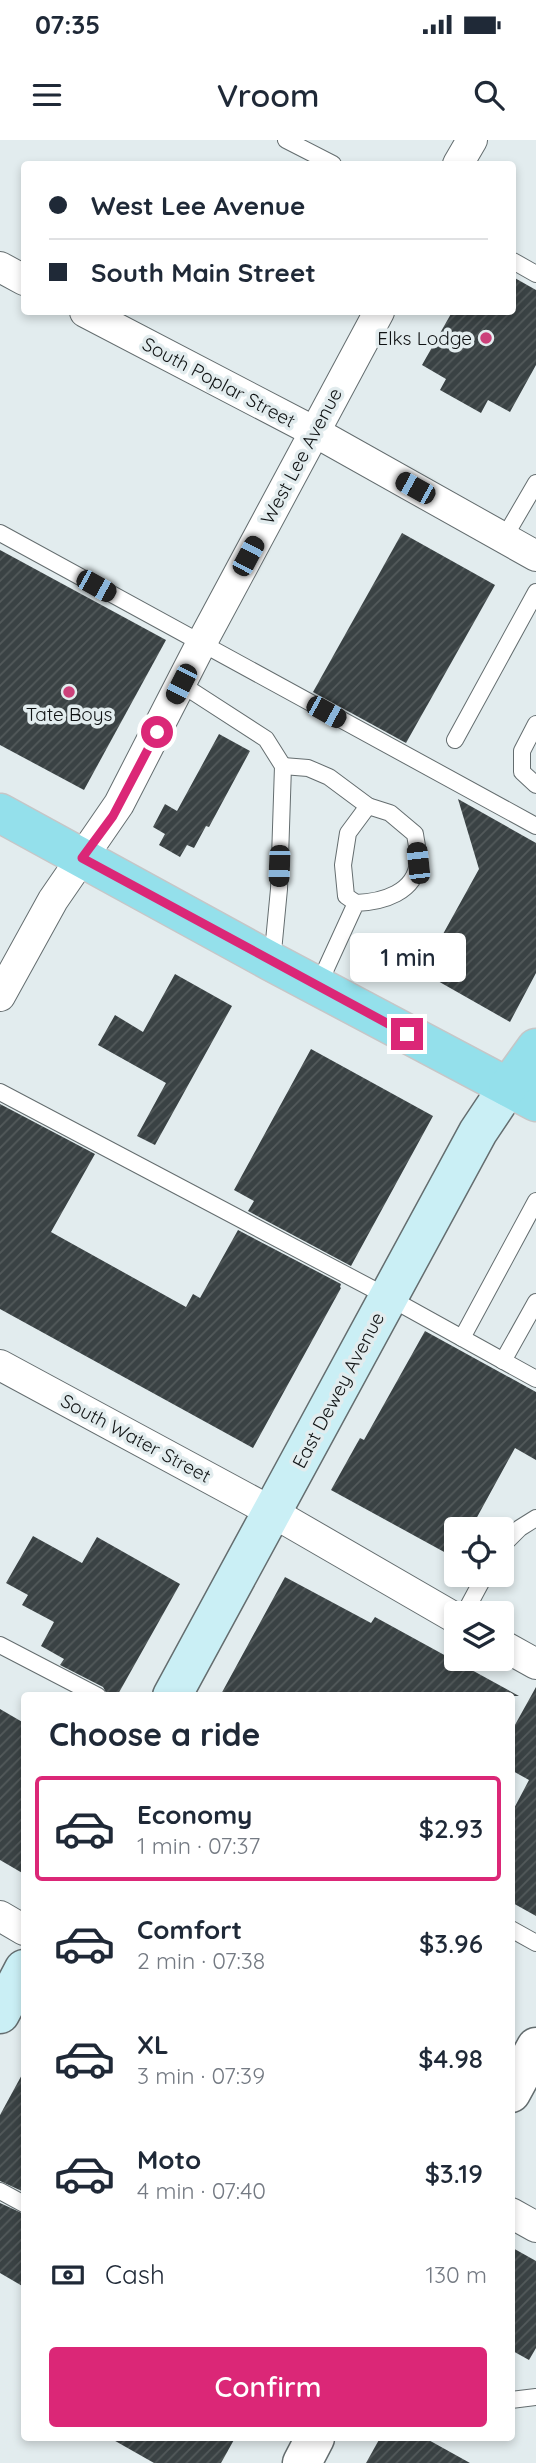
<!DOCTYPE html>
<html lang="en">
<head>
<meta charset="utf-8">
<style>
	:root { --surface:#fff; --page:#f6f6f7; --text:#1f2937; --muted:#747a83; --line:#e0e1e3; --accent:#db2777 }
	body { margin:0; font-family:Quicksand,sans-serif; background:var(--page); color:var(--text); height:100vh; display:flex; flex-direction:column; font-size:26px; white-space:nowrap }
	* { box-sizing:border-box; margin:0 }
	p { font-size:23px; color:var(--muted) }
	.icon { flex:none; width:38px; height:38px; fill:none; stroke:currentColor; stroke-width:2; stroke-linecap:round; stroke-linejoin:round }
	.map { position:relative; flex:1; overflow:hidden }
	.panel { position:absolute; left:21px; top:1552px; width:494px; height:749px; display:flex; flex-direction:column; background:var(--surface); border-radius:7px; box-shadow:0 4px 10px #0003 }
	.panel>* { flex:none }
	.hud { position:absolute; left:21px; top:21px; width:495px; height:154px; border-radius:7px; box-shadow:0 4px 10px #0003; display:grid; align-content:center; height:154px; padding:0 28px; background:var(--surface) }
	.controls { position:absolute; left:444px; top:1377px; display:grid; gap:14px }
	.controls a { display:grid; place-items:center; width:70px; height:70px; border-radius:7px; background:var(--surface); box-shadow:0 4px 10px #0003; font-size:35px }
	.end { position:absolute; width:32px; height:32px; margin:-16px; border:9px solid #db2777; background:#fff; box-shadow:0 0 0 4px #fff }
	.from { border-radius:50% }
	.bubble { position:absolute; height:49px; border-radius:7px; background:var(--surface); box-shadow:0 4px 10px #0003; font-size:23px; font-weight:600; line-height:49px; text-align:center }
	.car { position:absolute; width:21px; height:42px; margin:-21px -10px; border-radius:9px; box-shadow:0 0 5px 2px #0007; background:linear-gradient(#222 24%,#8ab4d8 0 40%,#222 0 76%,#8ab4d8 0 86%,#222 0) }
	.hud b { display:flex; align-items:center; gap:24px; height:66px; font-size:26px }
	.hud b+b { border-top:2px solid var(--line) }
	.hud i { width:18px; height:18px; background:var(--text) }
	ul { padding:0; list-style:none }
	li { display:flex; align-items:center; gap:21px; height:105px; margin:0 14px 10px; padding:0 14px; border:4px solid transparent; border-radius:7px }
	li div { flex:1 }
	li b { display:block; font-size:26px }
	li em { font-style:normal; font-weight:600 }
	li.on { border-color:var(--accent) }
	li>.icon { width:63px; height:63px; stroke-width:1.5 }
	h2 { padding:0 28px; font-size:32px; line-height:84px }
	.pay { display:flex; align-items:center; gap:18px; height:77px; padding:0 28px; font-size:26px }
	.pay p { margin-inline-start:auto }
	.action { display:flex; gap:14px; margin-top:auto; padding:14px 28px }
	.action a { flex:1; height:80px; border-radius:7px; background:var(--accent); color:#fff; font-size:28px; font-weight:600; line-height:80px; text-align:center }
	.status { display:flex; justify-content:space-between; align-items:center; height:49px; padding:0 35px; background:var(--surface); direction:ltr }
	.status svg { height:19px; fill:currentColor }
	header { display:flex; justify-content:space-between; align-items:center; height:91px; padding:0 28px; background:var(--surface); font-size:32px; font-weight:600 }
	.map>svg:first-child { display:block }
	.building { fill:url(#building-hatch) }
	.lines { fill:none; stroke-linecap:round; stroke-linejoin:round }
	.service-casing { stroke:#646d6f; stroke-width:18 }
	.minor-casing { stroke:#646d6f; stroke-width:32 }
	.tertiary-casing { stroke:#646d6f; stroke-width:41 }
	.secondary-casing { stroke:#646d6f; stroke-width:41 }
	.primary-casing { stroke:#c6c6c7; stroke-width:41 }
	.service { stroke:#fff; stroke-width:16 }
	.minor { stroke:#fff; stroke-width:30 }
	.tertiary { stroke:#fff; stroke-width:38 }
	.secondary { stroke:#caeff5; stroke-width:38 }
	.primary { stroke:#94e0eb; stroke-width:38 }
	.route { stroke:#db2777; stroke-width:9 }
	.poi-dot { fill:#cb417a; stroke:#e2ecee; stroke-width:2.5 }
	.labels { text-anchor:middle; stroke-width:7; stroke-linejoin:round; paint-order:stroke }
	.poi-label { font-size:19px; fill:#101314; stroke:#e2ecee; text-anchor:end }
	.street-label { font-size:19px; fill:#101314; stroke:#e2ecee }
</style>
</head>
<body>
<div class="status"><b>07:35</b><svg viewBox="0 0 49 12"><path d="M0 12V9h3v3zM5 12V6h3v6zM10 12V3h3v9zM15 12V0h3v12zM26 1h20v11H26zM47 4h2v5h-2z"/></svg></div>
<header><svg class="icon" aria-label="menu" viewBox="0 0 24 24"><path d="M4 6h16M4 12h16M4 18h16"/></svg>Vroom<svg class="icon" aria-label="search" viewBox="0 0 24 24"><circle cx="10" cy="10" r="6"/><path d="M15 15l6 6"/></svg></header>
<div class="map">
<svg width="536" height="2323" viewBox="0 0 536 2323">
	<defs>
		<pattern id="building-hatch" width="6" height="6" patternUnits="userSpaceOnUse" patternTransform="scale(1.75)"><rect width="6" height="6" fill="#3a4244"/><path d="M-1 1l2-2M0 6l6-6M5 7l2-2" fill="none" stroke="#535a5b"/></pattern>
	</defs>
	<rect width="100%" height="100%" fill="#e2ecee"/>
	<g class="building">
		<path d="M513,137L536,150V225L510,272L488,260L481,273L440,250L446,239L422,225L452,172H513Z"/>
		<path d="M402,393L495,445L406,603L313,552Z"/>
		<path d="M0,410L166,500L84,650L0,605Z"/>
		<path d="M219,594L250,611L209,687L206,686L194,708L187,705L180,717L159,705L165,694L153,687L165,664L177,671Z"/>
		<path d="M458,659L536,703V833L510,882L422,832L479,729Z"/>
		<path d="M175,834L232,866L155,1005L137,996L166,943L98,905L115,875L143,892Z"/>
		<path d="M311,909L433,976L351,1126L248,1071L254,1061L234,1050Z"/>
		<path d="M0,964L95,1014L51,1092L186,1167L193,1154L200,1158L238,1090L341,1144L340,1147L341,1148L253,1308L0,1169Z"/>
		<path d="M425,1191L536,1252V1320L515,1308L470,1390H457V1419L331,1350L360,1298L364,1300Z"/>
		<path d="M33,1396L82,1423L97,1397L180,1444L117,1556H108L103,1547L60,1525L64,1519L41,1506L54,1482L22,1465L28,1455L6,1443Z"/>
		<path d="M285,1437L371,1483L375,1477L519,1556H220Z"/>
		<path d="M536,1547V1776L511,1762V1674L529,1640L511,1630V1592Z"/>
		<path d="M0,1569L24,1583V1734L0,1720Z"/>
		<path d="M24,1931V2052L0,2041V1975Z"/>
		<path d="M0,2063L24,2074V2147L0,2133Z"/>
		<path d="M511,2107L536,2121V2208L529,2220L511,2210Z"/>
		<path d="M110,2298H235L221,2323H154Z"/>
		<path d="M380,2298H425L470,2323H366Z"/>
	</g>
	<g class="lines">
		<defs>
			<g id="service">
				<path d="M286,0L333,24"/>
				<path d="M513,121L536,134"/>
				<path d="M0,393L536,686"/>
				<path d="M504,398L536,343"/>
				<path d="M181,544L266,599L283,626L279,749L272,822"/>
				<path d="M536,584L522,611V632L536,645"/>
				<path d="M455,600L536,452"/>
				<path d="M283,626L308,628L329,637L368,666L390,673L415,694C416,702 419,713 418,721C416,753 382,762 356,763L318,846"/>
				<path d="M356,763L346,756L343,725L348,693L368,666"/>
				<path d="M0,952L388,1157L536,1239"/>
				<path d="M462,1198L536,1061"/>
				<path d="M503,1221L536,1162"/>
				<path d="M502,1406L520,1388L536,1378"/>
				<path d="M464,1474L485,1435"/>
				<path d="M0,1505L98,1556"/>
				<path d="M511,1789L536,1803"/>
				<path d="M0,2051L24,2064"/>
				<path d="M511,2260L536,2257"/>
			</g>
			<g id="minor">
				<path d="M458,24L472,0"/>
				<path d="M0,127L24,140"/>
				<path d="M85,172L315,292L536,416"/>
				<path d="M0,856L53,760L119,664L201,504L379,172"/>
				<path d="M0,1225L272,1372L457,1479"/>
				<path d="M502,1505L536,1524"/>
				<path d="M0,1776L24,1790"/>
				<path d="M511,2073L536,2087"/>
			</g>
			<g id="tertiary">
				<path d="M511,1953L536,1907"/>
				<path d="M302,2323L315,2298"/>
			</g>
			<g id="secondary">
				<path d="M172,1556L478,992L508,947"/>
				<path d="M0,1874L24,1829"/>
			</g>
			<g id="primary">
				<path d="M0,673L272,822L536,962"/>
				<path d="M508,947L536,908"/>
			</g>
		</defs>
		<use href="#service" class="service-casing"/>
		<use href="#minor" class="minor-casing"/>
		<use href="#tertiary" class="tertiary-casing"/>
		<use href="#secondary" class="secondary-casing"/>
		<use href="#primary" class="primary-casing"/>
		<use href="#service" class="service"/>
		<use href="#minor" class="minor"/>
		<use href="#tertiary" class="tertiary"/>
		<use href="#secondary" class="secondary"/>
		<use href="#primary" class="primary"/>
	</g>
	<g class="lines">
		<path class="route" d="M157,592L113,676L82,718L407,894"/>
	</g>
	<g class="poi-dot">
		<circle cx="486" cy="198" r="7"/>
		<circle cx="69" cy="552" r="7"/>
	</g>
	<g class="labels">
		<g class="poi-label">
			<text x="472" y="205">Elks Lodge</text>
			<text x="69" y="581" text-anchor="middle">Tate Boys</text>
		</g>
		<g class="street-label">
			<text transform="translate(219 242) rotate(28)" y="7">South Poplar Street</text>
			<text transform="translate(301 316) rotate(-62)" y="7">West Lee Avenue</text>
			<text transform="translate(338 1250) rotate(-62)" y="7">East Dewey Avenue</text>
			<text transform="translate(136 1298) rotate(28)" y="7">South Water Street</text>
		</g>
	</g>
</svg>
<div class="controls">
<a><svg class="icon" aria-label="locate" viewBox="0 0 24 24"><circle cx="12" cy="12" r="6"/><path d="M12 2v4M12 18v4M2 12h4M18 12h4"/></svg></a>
<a><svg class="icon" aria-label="layers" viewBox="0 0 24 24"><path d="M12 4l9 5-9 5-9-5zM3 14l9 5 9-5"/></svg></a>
</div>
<i class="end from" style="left:157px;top:592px"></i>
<i class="end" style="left:407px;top:894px"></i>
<div class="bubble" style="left:350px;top:793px;width:116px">1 min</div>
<i class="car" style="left:415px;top:348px;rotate:299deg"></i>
<i class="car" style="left:248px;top:416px;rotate:28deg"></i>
<i class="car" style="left:96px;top:446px;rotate:119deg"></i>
<i class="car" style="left:181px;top:544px;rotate:207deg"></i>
<i class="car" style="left:326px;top:572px;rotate:119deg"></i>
<i class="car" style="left:418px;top:723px;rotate:354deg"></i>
<i class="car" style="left:279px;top:726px;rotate:182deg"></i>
<div class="hud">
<b><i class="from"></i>West Lee Avenue</b>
<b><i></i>South Main Street</b>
</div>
<section class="panel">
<h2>Choose a ride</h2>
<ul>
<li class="on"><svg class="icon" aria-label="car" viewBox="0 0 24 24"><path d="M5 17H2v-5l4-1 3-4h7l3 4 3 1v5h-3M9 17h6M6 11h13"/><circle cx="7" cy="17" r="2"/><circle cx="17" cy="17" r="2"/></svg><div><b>Economy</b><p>1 min · 07:37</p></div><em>$2.93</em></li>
<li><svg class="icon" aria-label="car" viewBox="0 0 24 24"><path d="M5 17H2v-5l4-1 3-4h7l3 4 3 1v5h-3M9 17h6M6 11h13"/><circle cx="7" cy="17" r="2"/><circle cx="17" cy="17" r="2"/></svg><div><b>Comfort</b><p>2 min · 07:38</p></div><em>$3.96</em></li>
<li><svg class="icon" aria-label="car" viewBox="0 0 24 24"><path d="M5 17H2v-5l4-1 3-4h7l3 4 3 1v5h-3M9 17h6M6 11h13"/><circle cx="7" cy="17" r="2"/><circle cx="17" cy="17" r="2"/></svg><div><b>XL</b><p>3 min · 07:39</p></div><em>$4.98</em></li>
<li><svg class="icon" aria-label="car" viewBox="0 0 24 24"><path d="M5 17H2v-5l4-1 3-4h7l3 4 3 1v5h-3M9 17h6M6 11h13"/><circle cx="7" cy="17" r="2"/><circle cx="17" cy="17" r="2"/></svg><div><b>Moto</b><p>4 min · 07:40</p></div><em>$3.19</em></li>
</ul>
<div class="pay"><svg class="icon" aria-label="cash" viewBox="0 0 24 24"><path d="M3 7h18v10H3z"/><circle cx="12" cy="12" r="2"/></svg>Cash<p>130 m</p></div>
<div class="action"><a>Confirm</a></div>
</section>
</div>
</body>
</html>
